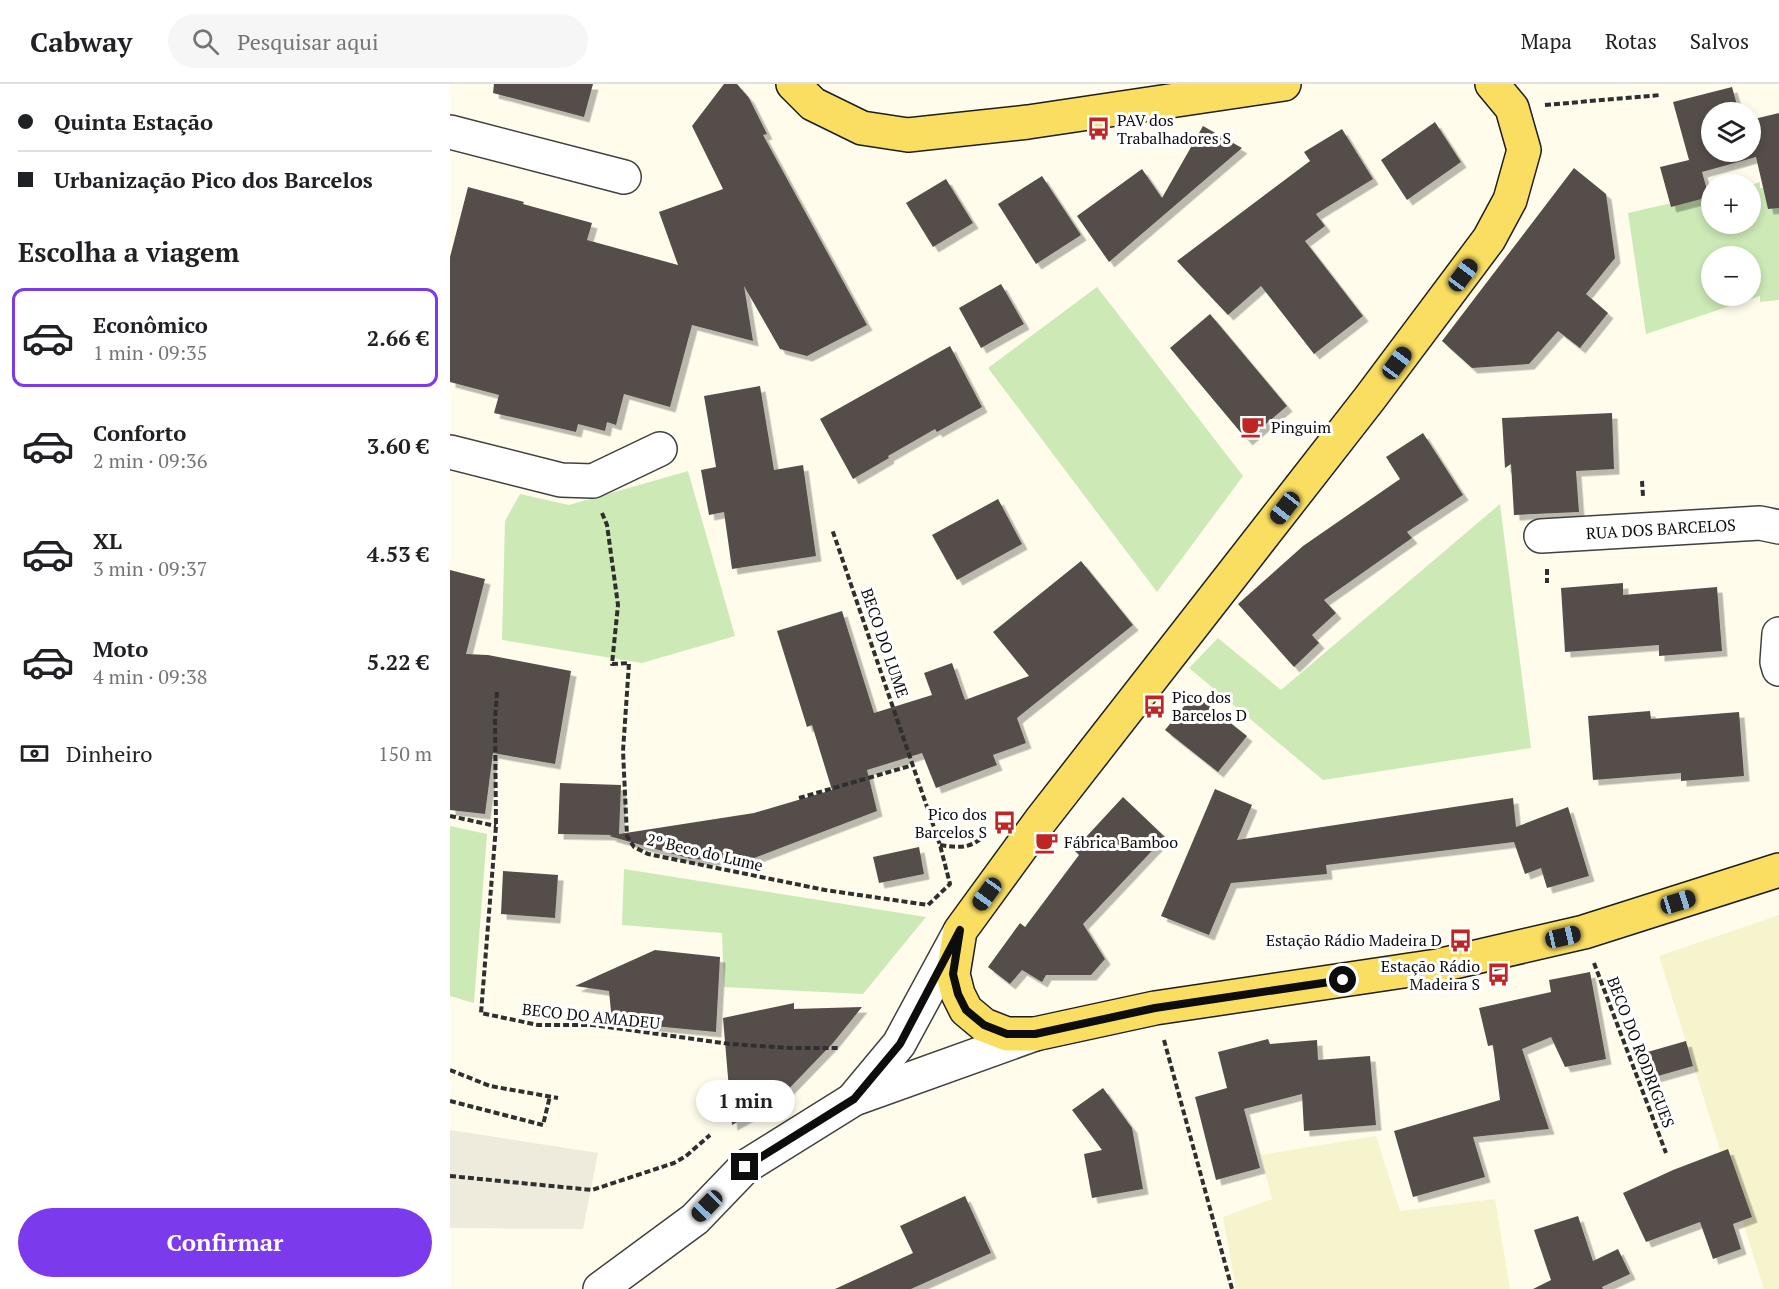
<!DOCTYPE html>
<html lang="pt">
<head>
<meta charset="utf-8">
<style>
	:root { --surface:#fff; --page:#f6f6f6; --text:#202124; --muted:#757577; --line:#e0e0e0; --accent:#7c3aed }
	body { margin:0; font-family:"PT Serif",serif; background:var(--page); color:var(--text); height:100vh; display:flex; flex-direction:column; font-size:22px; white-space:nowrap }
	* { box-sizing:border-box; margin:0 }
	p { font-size:20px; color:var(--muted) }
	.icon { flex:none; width:33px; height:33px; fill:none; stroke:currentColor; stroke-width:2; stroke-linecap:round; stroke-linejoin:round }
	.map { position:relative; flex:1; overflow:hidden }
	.sheet { display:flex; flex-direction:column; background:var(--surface); width:450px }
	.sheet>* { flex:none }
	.guide { display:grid; align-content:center; height:132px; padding:0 18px; background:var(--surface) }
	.buttons { position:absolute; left:1251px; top:18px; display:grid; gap:12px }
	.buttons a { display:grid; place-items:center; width:60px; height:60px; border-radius:50%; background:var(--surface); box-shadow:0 3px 9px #0003; font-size:30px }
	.end { position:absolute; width:27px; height:27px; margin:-14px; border:8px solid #0d0d0d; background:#fff; box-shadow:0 0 0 3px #fff }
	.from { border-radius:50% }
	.bubble { position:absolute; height:42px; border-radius:21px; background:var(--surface); box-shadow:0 3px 9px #0003; font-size:20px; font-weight:700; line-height:42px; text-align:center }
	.car { position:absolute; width:18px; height:36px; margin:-18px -9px; border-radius:8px; box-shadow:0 0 4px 2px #0007; background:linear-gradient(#222 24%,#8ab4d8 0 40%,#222 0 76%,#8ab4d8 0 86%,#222 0) }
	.guide b { display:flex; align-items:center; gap:21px; height:57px; font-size:22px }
	.guide b+b { border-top:2px solid var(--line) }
	.guide i { width:15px; height:15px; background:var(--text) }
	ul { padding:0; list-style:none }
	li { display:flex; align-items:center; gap:18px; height:99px; margin:0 12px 9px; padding:0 6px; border:3px solid transparent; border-radius:12px }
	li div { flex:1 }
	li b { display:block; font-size:22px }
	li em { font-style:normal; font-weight:700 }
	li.selected { border-color:var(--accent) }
	li>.icon { width:54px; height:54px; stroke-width:1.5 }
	h2 { padding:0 18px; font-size:27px; line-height:72px }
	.pay { display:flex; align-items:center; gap:15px; height:66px; padding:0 18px; font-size:22px }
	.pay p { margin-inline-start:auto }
	.cta { display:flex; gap:12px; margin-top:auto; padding:12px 18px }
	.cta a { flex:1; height:69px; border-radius:36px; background:var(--accent); color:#fff; font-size:24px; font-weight:700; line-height:69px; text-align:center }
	header { display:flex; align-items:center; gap:36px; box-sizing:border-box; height:84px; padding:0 30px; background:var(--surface); border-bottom:2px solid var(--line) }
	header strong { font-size:28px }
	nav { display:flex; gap:33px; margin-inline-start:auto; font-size:21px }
	.search { width:420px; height:54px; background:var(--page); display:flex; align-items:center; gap:15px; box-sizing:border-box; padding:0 21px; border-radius:33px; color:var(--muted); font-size:22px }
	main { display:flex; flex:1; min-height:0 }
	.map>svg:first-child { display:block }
	.farmland { fill:#f5f4cc }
	.green { fill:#cde9b6; fill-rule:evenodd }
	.plaza { fill:#eeebdc }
	.building { fill:#554e49; filter:url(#shadow) }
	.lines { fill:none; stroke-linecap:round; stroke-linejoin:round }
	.minor-casing { stroke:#404040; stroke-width:36 }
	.major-casing { stroke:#1e1e1e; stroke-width:36 }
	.path { stroke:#2f2f2f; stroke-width:4; stroke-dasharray:6 3; stroke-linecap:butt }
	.minor { stroke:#fff; stroke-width:33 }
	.major { stroke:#fade61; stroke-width:33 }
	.route { stroke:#0d0d0d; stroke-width:8 }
	.labels { text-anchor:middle; stroke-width:6; stroke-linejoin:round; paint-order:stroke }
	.poi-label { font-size:16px; fill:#0d0d0d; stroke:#fff; text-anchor:start }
	.street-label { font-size:16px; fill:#0d0d0d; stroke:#fff }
</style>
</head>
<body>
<header>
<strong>Cabway</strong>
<div class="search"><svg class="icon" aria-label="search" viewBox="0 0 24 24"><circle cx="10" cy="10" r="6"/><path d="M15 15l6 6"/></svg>Pesquisar aqui</div>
<nav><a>Mapa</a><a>Rotas</a><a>Salvos</a></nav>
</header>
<main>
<section class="sheet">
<div class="guide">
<b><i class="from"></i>Quinta Estação</b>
<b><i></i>Urbanização Pico dos Barcelos</b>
</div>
<h2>Escolha a viagem</h2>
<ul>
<li class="selected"><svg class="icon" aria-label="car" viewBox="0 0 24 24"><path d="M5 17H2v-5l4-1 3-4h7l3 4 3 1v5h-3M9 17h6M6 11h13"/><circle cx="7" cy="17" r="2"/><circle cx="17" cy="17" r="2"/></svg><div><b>Econômico</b><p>1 min · 09:35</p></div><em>2.66 €</em></li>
<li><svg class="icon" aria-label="car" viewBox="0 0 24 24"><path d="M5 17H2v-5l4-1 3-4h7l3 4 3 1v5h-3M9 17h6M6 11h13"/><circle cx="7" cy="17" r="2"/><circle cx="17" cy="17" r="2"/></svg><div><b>Conforto</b><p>2 min · 09:36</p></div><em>3.60 €</em></li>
<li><svg class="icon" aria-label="car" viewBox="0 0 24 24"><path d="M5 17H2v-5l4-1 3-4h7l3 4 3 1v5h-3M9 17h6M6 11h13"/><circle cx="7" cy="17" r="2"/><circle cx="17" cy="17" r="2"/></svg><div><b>XL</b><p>3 min · 09:37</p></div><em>4.53 €</em></li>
<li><svg class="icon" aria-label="car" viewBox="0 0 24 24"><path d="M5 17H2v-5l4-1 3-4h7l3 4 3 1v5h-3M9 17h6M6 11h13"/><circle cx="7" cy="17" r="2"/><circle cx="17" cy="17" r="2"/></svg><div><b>Moto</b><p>4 min · 09:38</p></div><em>5.22 €</em></li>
</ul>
<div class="pay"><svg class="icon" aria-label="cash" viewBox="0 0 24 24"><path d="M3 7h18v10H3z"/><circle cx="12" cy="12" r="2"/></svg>Dinheiro<p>150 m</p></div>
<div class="cta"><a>Confirmar</a></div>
</section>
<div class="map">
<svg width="1329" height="1205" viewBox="0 0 1329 1205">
	<defs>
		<filter id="shadow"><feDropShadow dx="5.5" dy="5.5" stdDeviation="0" flood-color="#0004"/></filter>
	</defs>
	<rect width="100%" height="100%" fill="#fffcec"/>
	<g class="farmland">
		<path d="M1329,831V1205H1314L1209,872Z"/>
		<path d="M926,1052L950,1127L1045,1115L1060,1205H786L773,1133L822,1115L811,1071Z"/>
	</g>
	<g class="green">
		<path d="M1310,98V104H1329V216L1310,218V212L1196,250L1178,129L1261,110L1262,140H1300L1301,101ZM1262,172H1300V212H1262Z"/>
		<path d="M647,203L793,392L707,508L538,284Z"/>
		<path d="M238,387L285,552L192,579L52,556L55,437L70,410L119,421Z"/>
		<path d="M1050,420L1081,664L873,696L739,584L768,554L831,606Z"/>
		<path d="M0,742L37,750L24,919L0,912Z"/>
		<path d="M174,785L476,833L413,910L274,903L272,849L172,841Z"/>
	</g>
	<path class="plaza" d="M0,1046L148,1069L133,1145L0,1144Z"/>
	<g class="building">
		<path d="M44,0H143L134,33L43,9Z"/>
		<path d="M274,0H287L299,14L317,50L313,51L417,241L357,272L330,265L294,202L303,257L242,241L220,323L174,310L166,341L157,338L155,347L128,340L126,348L44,329L49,311L0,298V173L18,103L74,118L73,120L142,139L137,156L228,181L209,128L273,105L242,42Z"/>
		<path d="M1282,3L1289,28H1262V68H1300V36L1329,29V124L1318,125L1306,73L1252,88L1259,113L1221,123L1210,83L1239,76L1223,18Z"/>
		<path d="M985,38L1011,78L957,116L931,76Z"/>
		<path d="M753,42L792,64L659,178L627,132L692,85L712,114Z"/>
		<path d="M892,45L923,95L866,130L875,142L855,157L913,232L864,270L811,202L778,231L727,177L860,77L854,68Z"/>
		<path d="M1124,84L1156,110L1165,174L1136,210L1158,229L1130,264L1108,247L1079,280L1022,284L992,257Z"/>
		<path d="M592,92L631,151L586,180L548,120Z"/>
		<path d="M496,95L523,139L483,163L456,119Z"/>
		<path d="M551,200L574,240L531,264L509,224Z"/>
		<path d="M760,230L837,322L797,356L720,264Z"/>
		<path d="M500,262L532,323L487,348L485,345L438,372L439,374L403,395L370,335Z"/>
		<path d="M310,302L324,386L353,381L366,472L282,485L274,428L259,431L251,386L266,383L254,312Z"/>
		<path d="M1162,329L1164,385L1126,387L1129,428L1064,431L1061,380L1055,384L1052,334Z"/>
		<path d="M973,349L1013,411L957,448L962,454L874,516L886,529L862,551L869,559L844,583L788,520L853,462L950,395L936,373Z"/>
		<path d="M548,415L572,460L507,496L482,451Z"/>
		<path d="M631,477L683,541L567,634L576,659L543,671L547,681L486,704L472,669L417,686L427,727L291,779L288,770L263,776L241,775L159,752L162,751L108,750L110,699L171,701L169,750L304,729L382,706L362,641L357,643L327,547L392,527L424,629L482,611L474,589L502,579L515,616L579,592L543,548Z"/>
		<path d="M0,486L35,495L16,570L38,571L121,587L105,680L43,669L35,730L0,726Z"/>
		<path d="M1173,499V511L1267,503L1272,567L1209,572V561L1115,568L1111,504Z"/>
		<path d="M744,610L797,652L768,688L715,646Z"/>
		<path d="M1200,627L1201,635L1289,628L1294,692L1231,697V689L1143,696L1138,632Z"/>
		<path d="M765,705L802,721L787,756L1063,714L1066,743L1118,723L1139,792L1097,804L1091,784L1075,790L1064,758L876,781L877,790L781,799L759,851L711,832Z"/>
		<path d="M673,713L715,753L633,840L655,875L641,891H596L592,898L572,886L560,900L538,883L570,839L575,843L629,771L624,766Z"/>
		<path d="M469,763L474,790L429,799L423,773Z"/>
		<path d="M53,787L108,791L105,834L51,830Z"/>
		<path d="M205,866L270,873L266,948L162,938L159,907L125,902Z"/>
		<path d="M1140,888L1156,975L1115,983L1101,953L1072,965L1099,1045L1023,1053L1035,1093L963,1113L944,1047L1050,1016L1043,961L1038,962L1029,924L1101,908L1099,896Z"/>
		<path d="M344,919V925L412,923L383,959L328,1016L282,1041L273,934Z"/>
		<path d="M818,955L820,960L867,956L868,976L920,972L926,1041L854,1047L852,1010L794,1025L810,1084L766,1096L745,1013L777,1004L768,968Z"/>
		<path d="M1236,957L1243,982L1194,996L1187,971Z"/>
		<path d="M653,1004L682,1044L693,1105L642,1114L634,1070L652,1066L622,1026Z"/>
		<path d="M1278,1065L1302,1133L1283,1140L1291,1165L1263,1175L1250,1138L1196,1158L1173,1109L1223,1086Z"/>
		<path d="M515,1112L541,1169L461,1205H385L463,1169L450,1142Z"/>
		<path d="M1128,1132L1143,1177L1168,1165L1180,1190L1152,1203L1153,1205H1083L1101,1196L1084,1146Z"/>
	</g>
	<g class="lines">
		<defs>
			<g id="minor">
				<path d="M0,48L174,93"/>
				<path d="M0,368L111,396L143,397L210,365"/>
				<path id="s1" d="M1091,452L1310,439L1329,443"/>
				<path d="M1329,550L1327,578L1329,585"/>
				<path d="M404,1014L449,960L508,851"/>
				<path d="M150,1205L245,1135L295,1083L404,1015L585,950"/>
			</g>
			<g id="major">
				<path d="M343,0L363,20L412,44L458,51L578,38L834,0"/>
				<path d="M1042,0L1062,24L1074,66L1060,116L1039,155L920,314L591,736L510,847L503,890L508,910L516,926L534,941L557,950H585L705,924L987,882L1134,848L1329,786"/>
			</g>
		</defs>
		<use href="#minor" class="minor-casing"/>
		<use href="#major" class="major-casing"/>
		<g class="path">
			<path d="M1095,21L1210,11"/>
			<path d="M1192,397L1193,412"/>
			<path d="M152,429L157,441L168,521L162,580L179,579L173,667L177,752L184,763L198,770L375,806L478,821L500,800L490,761L382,445"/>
			<path d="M1097,485V499"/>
			<path d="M47,608L45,635L46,742L31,929L88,941H143L280,960L340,964H390"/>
			<path d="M349,714L463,681"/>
			<path d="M0,732L46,742"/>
			<path d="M490,761C510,764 521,765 536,750"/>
			<path d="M1144,879L1216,1069"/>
			<path d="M714,956L782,1205"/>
			<path d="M0,986L40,1002L108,1014"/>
			<path d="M0,1017L93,1041L100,1012"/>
			<path d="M0,1092L142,1106L224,1079L236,1072L260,1051"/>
		</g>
		<use href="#minor" class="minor"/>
		<use href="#major" class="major"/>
	</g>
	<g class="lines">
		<path class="route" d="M295,1083L404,1015L450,960L510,846L503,890L508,910L516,926L534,941L557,950H585L705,924L893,896"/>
	</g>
	<defs>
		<symbol id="bus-bare" viewBox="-9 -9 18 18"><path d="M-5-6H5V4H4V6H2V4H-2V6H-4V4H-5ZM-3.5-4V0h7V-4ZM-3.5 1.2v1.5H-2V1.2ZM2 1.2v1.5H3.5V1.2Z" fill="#be2523" stroke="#fff" stroke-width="2.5" paint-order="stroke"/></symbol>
		<symbol id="cafe-bare" viewBox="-9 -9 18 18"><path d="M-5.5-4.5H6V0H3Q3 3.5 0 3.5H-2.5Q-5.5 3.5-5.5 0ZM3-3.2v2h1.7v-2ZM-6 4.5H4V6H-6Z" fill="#be2523" stroke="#fff" stroke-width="2.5" paint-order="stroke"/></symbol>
	</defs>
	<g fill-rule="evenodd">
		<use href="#bus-bare" x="632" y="28" width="33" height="33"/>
		<use href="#cafe-bare" x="786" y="326" width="33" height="33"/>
		<use href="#bus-bare" x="688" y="606" width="33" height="33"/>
		<use href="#bus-bare" x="538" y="722" width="33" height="33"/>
		<use href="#cafe-bare" x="580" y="742" width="33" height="33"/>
		<use href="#bus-bare" x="994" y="840" width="33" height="33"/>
		<use href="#bus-bare" x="1032" y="874" width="33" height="33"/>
	</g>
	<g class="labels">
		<g class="poi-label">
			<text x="667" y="42">PAV dos<tspan x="667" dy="18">Trabalhadores S</tspan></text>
			<text x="821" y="349">Pinguim</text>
			<text x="722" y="619">Pico dos<tspan x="722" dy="18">Barcelos D</tspan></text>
			<text x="537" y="736" text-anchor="end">Pico dos<tspan x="537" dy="18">Barcelos S</tspan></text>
			<text x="614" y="764">Fábrica Bamboo</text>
			<text x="992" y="862" text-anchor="end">Estação Rádio Madeira D</text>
			<text x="1030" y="888" text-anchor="end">Estação Rádio<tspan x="1030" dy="18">Madeira S</tspan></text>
		</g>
		<g class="street-label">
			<text dy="6" stroke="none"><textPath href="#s1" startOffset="120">RUA DOS BARCELOS</textPath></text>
			<text transform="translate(435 559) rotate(71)" y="6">BECO DO LUME</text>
			<text transform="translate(255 768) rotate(13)" y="6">2º Beco do Lume</text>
			<text transform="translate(141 932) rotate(6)" y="6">BECO DO AMADEU</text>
			<text transform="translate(1191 968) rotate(69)" y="6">BECO DO RODRIGUES</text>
		</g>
	</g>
</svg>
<div class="buttons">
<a><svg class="icon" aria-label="layers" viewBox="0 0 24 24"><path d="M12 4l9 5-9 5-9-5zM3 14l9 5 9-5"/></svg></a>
<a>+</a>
<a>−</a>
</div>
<i class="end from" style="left:893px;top:896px"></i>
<i class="end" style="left:295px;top:1083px"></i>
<div class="bubble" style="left:246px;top:996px;width:99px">1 min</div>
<i class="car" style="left:1013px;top:191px;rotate:37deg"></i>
<i class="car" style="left:947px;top:279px;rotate:37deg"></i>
<i class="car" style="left:835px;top:424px;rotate:218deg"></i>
<i class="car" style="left:537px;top:810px;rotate:216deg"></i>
<i class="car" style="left:1228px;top:818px;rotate:73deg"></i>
<i class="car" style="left:1113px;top:853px;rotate:77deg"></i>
<i class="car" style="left:257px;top:1122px;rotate:224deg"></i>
</div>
</main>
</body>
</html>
